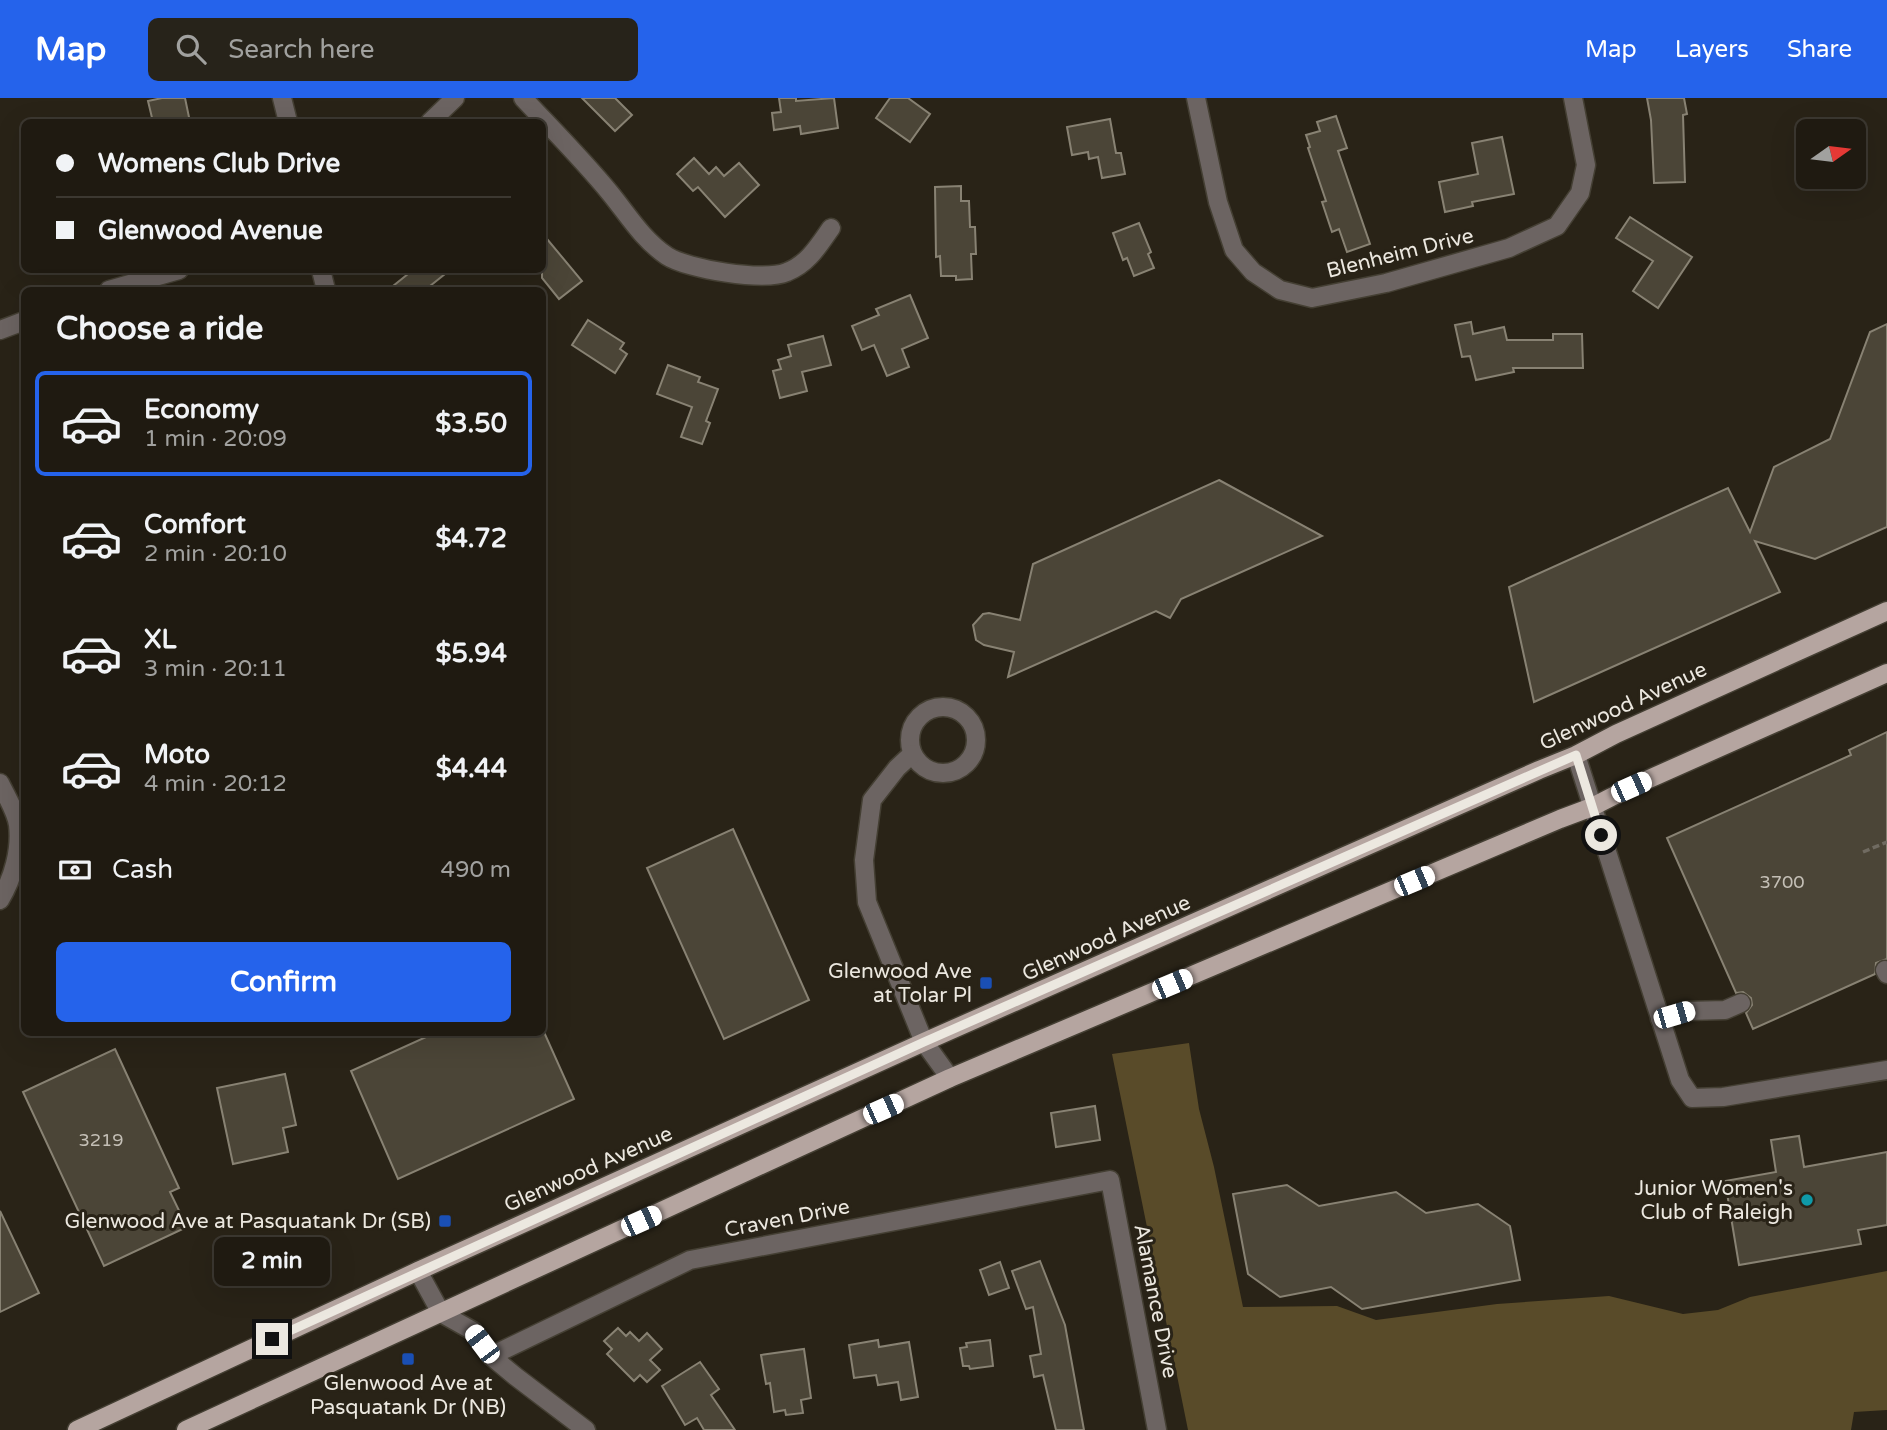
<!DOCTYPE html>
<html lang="en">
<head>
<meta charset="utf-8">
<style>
	:root { --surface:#1f1a11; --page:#27231a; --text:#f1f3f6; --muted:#a1a19f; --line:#3c3831; --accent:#2563eb }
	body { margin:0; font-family:"Varela Round",sans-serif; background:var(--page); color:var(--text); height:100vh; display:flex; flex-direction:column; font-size:26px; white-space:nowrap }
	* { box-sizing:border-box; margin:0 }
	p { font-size:23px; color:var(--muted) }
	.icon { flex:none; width:38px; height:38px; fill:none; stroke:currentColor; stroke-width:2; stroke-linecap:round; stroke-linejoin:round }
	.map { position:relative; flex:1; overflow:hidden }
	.panel { position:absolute; left:21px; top:189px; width:525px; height:749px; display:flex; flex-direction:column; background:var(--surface); border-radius:10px; box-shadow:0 7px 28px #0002,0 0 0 2px var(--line) }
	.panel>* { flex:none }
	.top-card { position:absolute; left:21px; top:21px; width:525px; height:154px; border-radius:10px; box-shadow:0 7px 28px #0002,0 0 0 2px var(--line); display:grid; align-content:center; height:154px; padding:0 35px; background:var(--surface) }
	.needle { width:46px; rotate:76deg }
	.controls { position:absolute; left:1796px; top:21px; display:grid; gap:14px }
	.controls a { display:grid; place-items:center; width:70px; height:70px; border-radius:10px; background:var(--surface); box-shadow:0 7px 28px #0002,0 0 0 2px var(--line); font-size:35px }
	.end { position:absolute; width:32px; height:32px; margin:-16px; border:9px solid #ece8e0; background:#111; box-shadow:0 0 0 4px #111 }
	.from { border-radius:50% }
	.bubble { position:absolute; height:49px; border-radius:10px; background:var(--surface); box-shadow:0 7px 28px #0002,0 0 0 2px var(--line); font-size:23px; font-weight:800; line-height:49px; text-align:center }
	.car { position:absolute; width:21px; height:42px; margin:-21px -10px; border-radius:9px; box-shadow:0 0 5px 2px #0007; background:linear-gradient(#fff 24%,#345 0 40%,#fff 0 76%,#345 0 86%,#fff 0) }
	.top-card b { display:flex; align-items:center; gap:24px; height:66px; font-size:26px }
	.top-card b+b { border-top:2px solid var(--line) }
	.top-card i { width:18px; height:18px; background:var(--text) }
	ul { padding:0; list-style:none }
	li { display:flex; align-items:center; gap:21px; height:105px; margin:0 14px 10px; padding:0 21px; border:4px solid transparent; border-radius:10px }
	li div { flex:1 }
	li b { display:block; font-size:26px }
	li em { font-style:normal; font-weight:800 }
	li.on { border-color:var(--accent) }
	li>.icon { width:63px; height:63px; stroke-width:1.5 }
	h2 { padding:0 35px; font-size:32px; line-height:84px }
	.pay { display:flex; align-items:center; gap:18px; height:77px; padding:0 35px; font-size:26px }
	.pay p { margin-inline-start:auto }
	.button { display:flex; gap:14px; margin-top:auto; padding:14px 35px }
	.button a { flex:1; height:80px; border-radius:10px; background:var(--accent); color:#fff; font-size:28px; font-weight:800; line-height:80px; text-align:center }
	header { display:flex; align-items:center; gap:42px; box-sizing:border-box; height:98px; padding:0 35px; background:var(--accent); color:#fff }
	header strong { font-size:33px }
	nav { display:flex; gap:38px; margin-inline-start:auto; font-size:24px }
	.search { width:490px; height:63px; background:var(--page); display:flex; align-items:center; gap:18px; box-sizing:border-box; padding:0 24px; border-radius:10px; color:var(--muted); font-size:26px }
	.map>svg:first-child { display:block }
	.green { fill:#594b29 }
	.building { fill:#4b4537; stroke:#888273; stroke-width:2 }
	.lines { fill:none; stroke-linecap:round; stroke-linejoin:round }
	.minor-casing { stroke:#443f33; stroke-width:21 }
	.major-casing { stroke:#443f33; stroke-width:21 }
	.path { stroke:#706b61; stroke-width:3.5; stroke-dasharray:7 3.5; stroke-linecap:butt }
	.minor { stroke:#6c6462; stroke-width:18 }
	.major { stroke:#b5a5a0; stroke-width:18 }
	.route { stroke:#ece8e0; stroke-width:9 }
	.transit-dot { fill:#1a4fb4; stroke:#292317; stroke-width:2.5 }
	.culture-dot { fill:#0f9aa8; stroke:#292317; stroke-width:2.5 }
	.labels { text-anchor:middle; stroke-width:6; stroke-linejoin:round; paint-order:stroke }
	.number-label { font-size:18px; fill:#c4bfb6 }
	.street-label { font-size:21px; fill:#ece8e0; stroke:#292317 }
	.poi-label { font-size:21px; fill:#ece8e0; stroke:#292317; text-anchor:end }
</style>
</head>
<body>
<header>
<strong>Map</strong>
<div class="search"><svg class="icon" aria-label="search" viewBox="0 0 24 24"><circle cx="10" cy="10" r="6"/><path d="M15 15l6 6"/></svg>Search here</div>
<nav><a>Map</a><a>Layers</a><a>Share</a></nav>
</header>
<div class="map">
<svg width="1887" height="1332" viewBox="0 0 1887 1332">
	<rect width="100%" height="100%" fill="#292317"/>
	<path class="green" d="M1189,945L1199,1011L1214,1069L1243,1209L1337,1208L1376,1222L1497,1206L1609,1198L1683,1216L1718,1212L1750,1199L1887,1173V1312L1854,1314L1851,1332H1188L1112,956Z"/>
	<g class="building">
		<path d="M162,0H185L190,24H153L148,3Z"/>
		<path d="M582,0H615L632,17L615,33Z"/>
		<path d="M779,0H796V3L834,0L838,30L801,36L800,28L774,32L772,15L781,14Z"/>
		<path d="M890,0H908L930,16L910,44L876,20Z"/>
		<path d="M1647,0H1684L1687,16L1683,17L1685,84L1654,85L1651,22Z"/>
		<path d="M1336,18L1347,50L1338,53L1370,146L1347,154L1339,131L1332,134L1322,104L1326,103L1308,50L1310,49L1306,37L1320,33L1317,24Z"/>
		<path d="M1110,21L1116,55H1121L1125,76L1102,80L1098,59L1089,61L1088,54L1072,57L1067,29Z"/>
		<path d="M1502,39L1514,96L1472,104L1473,108L1445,114L1439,84L1478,76L1472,45Z"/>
		<path d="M694,60L709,76L716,69L724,78L739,65L759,87L725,119L698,89L693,93L677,76Z"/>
		<path d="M961,88V103H969L970,129H975L976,156H971L972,181L956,182V178H941L940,158L936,159L935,89Z"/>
		<path d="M1630,119L1692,159L1658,210L1633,193L1653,163L1616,140Z"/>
		<path d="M1139,125L1151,154L1148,156L1154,170L1134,178L1127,160L1123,162L1113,135Z"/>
		<path d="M542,135L582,183L559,201L542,180Z"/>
		<path d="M413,172H450L425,192H388Z"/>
		<path d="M910,197L928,240L902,251L909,269L887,278L874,247L862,252L852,228L879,217L876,211Z"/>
		<path d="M588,222L624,245L620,251L627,256L615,275L572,247Z"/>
		<path d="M1471,224L1473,236L1504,229L1507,242H1553V236H1582L1583,270H1513L1514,274L1476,282L1470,258L1462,259L1455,227Z"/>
		<path d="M1887,226V429L1815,461L1755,443L1780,494L1534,604L1509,489L1728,390L1750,434L1774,369L1830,341L1870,234Z"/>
		<path d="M823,238L831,267L802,274L807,293L780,300L773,273L781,271L778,262L791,258L788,247Z"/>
		<path d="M668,267L700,279L698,284L718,291L706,323L710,325L702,346L681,339L692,309L657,296Z"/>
		<path d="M1219,382L1322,438L1181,501L1170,520L1156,513L1008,579L1014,554L984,547L976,542L973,527L983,516L989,515L1020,522L1033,466Z"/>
		<path d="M1887,634V861L1876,865L1875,876L1753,931L1746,915L1752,907L1751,900L1743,894L1736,895L1667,740L1851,657L1849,652Z"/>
		<path d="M733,731L809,902L724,941L647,770Z"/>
		<path d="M437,934H544L574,1001L398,1081L351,973Z"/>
		<path d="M115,951L179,1090L170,1094L187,1129L104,1168L23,994Z"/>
		<path d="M285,976L296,1027L283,1030L288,1054L233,1066L217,990Z"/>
		<path d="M1095,1008L1100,1042L1056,1049L1051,1015Z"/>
		<path d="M1799,1038L1804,1069L1887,1054V1127L1858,1132L1861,1146L1739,1167L1725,1083L1776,1074L1771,1042Z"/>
		<path d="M1287,1087L1319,1108L1396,1094L1426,1115L1478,1106L1510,1128L1520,1182L1362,1211L1331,1189L1280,1199L1248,1176L1233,1096Z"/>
		<path d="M0,1113L39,1195L0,1214Z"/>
		<path d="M1040,1163L1065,1227L1084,1332H1056L1043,1277L1034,1279L1030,1258L1041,1256L1033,1209L1026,1211L1012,1173Z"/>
		<path d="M1000,1164L1009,1190L989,1197L980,1172Z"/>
		<path d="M618,1230L626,1238L630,1234L639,1243L647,1235L662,1251L650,1262L660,1272L647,1284L640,1277L634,1283L607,1256L612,1251L604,1243Z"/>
		<path d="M878,1242L879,1249L909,1244L918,1299L901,1302L898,1284L878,1287L876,1277L854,1280L849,1247Z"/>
		<path d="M990,1242L993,1268L970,1271L969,1268H963L960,1250L967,1249L966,1245Z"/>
		<path d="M804,1251L811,1300L801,1302L803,1315L786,1317L785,1312L774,1314L770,1285L766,1286L761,1257Z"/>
		<path d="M700,1264L719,1291L711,1297L735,1332H704L697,1320L685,1327L662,1288Z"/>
	</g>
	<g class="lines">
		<defs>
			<g id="minor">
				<path d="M282,0L288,24"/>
				<path d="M523,0C552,31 583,62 610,95C628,117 642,141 667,158C687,171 764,184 787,174C808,166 819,147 831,130"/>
				<path d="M1196,0L1218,104L1234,152L1253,174L1280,192L1312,200L1386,185L1509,150L1557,128L1580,95L1586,67L1573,0"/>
				<path d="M430,24L455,0"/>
				<path d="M321,172L326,192"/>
				<path d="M109,192L179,172"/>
				<path d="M0,232L24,223"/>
				<circle cx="943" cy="642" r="33"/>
				<path d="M912,656L897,670L872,702L864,762L867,804L924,944L950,980"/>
				<path d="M1576,657L1680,982L1692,1000L1723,999L1887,972"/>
				<path d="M0,685C6,698 16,713 18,727C21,752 13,780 0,802"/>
				<path d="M1885,872L1887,876"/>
				<path d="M1660,921L1687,913L1725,912L1741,905"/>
				<path d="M418,1173L441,1215L473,1233L491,1258L515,1278L586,1332"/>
				<path d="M491,1258L690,1162L1110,1082L1157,1332"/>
			</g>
			<g id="major">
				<path d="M77,1332L418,1173L924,944L1539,672L1576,657L1616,636L1887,513"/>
				<path d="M186,1332L950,980L1560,721L1592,709L1631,689L1887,575"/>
			</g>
		</defs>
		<use href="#minor" class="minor-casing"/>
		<use href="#major" class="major-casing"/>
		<path class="path" d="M1863,754L1887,744"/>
		<use href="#minor" class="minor"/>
		<use href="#major" class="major"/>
	</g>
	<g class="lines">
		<path class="route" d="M272,1241L924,944L1576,657L1601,737"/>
	</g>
	<g class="transit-dot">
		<rect x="979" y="878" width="14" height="14" rx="3.5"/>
		<rect x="438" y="1116" width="14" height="14" rx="3.5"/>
		<rect x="401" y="1254" width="14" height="14" rx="3.5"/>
	</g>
	<circle class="culture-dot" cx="1807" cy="1102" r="7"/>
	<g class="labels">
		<g class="number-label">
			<text x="1782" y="790">3700</text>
			<text x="101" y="1048">3219</text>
		</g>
		<g class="street-label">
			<text transform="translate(1400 155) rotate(-14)" y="7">Blenheim Drive</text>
			<text transform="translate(1623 608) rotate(-25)" y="7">Glenwood Avenue</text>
			<text transform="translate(1106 840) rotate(-24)" y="7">Glenwood Avenue</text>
			<text transform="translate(588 1071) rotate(-24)" y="7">Glenwood Avenue</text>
			<text transform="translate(787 1120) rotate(-11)" y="7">Craven Drive</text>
			<text transform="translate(1156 1203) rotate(79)" y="7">Alamance Drive</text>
		</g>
		<g class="poi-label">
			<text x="972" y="880">Glenwood Ave<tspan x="972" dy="24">at Tolar Pl</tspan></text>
			<text x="1793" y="1097">Junior Women's<tspan x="1793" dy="24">Club of Raleigh</tspan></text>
			<text x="431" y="1130">Glenwood Ave at Pasquatank Dr (SB)</text>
			<text x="408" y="1292" text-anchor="middle">Glenwood Ave at<tspan x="408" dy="24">Pasquatank Dr (NB)</tspan></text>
		</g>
	</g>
</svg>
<div class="controls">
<a><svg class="needle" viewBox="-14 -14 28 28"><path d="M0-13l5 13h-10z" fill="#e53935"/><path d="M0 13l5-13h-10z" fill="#a1a19f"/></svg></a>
</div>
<i class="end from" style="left:1601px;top:737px"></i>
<i class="end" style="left:272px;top:1241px"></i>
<div class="bubble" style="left:214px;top:1139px;width:116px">2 min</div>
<i class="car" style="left:1631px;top:689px;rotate:66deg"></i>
<i class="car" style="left:1414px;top:783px;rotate:67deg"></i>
<i class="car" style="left:1172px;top:886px;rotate:67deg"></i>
<i class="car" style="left:1674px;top:917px;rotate:74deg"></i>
<i class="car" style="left:883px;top:1011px;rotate:66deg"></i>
<i class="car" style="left:641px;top:1123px;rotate:66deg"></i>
<i class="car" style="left:482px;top:1246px;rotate:323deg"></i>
<div class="top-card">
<b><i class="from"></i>Womens Club Drive</b>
<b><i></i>Glenwood Avenue</b>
</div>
<section class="panel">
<h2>Choose a ride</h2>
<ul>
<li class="on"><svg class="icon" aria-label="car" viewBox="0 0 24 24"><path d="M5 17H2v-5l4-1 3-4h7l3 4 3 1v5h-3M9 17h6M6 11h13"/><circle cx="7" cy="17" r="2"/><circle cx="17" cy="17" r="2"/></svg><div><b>Economy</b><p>1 min · 20:09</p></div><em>$3.50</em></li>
<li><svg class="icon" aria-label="car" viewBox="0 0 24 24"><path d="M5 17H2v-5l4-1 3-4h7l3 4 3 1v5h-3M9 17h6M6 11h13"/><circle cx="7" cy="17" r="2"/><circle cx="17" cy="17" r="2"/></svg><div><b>Comfort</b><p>2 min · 20:10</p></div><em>$4.72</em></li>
<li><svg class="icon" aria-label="car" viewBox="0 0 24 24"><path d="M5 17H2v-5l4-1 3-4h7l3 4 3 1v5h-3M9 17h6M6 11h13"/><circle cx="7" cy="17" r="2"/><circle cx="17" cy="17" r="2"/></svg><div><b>XL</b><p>3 min · 20:11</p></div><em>$5.94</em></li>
<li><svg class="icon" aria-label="car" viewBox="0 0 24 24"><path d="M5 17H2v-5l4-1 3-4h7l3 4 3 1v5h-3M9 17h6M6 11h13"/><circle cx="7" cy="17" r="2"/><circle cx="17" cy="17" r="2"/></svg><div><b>Moto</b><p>4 min · 20:12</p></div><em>$4.44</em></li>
</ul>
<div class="pay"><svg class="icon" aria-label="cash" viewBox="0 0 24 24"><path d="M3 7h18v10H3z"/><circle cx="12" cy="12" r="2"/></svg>Cash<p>490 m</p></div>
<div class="button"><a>Confirm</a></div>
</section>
</div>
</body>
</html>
